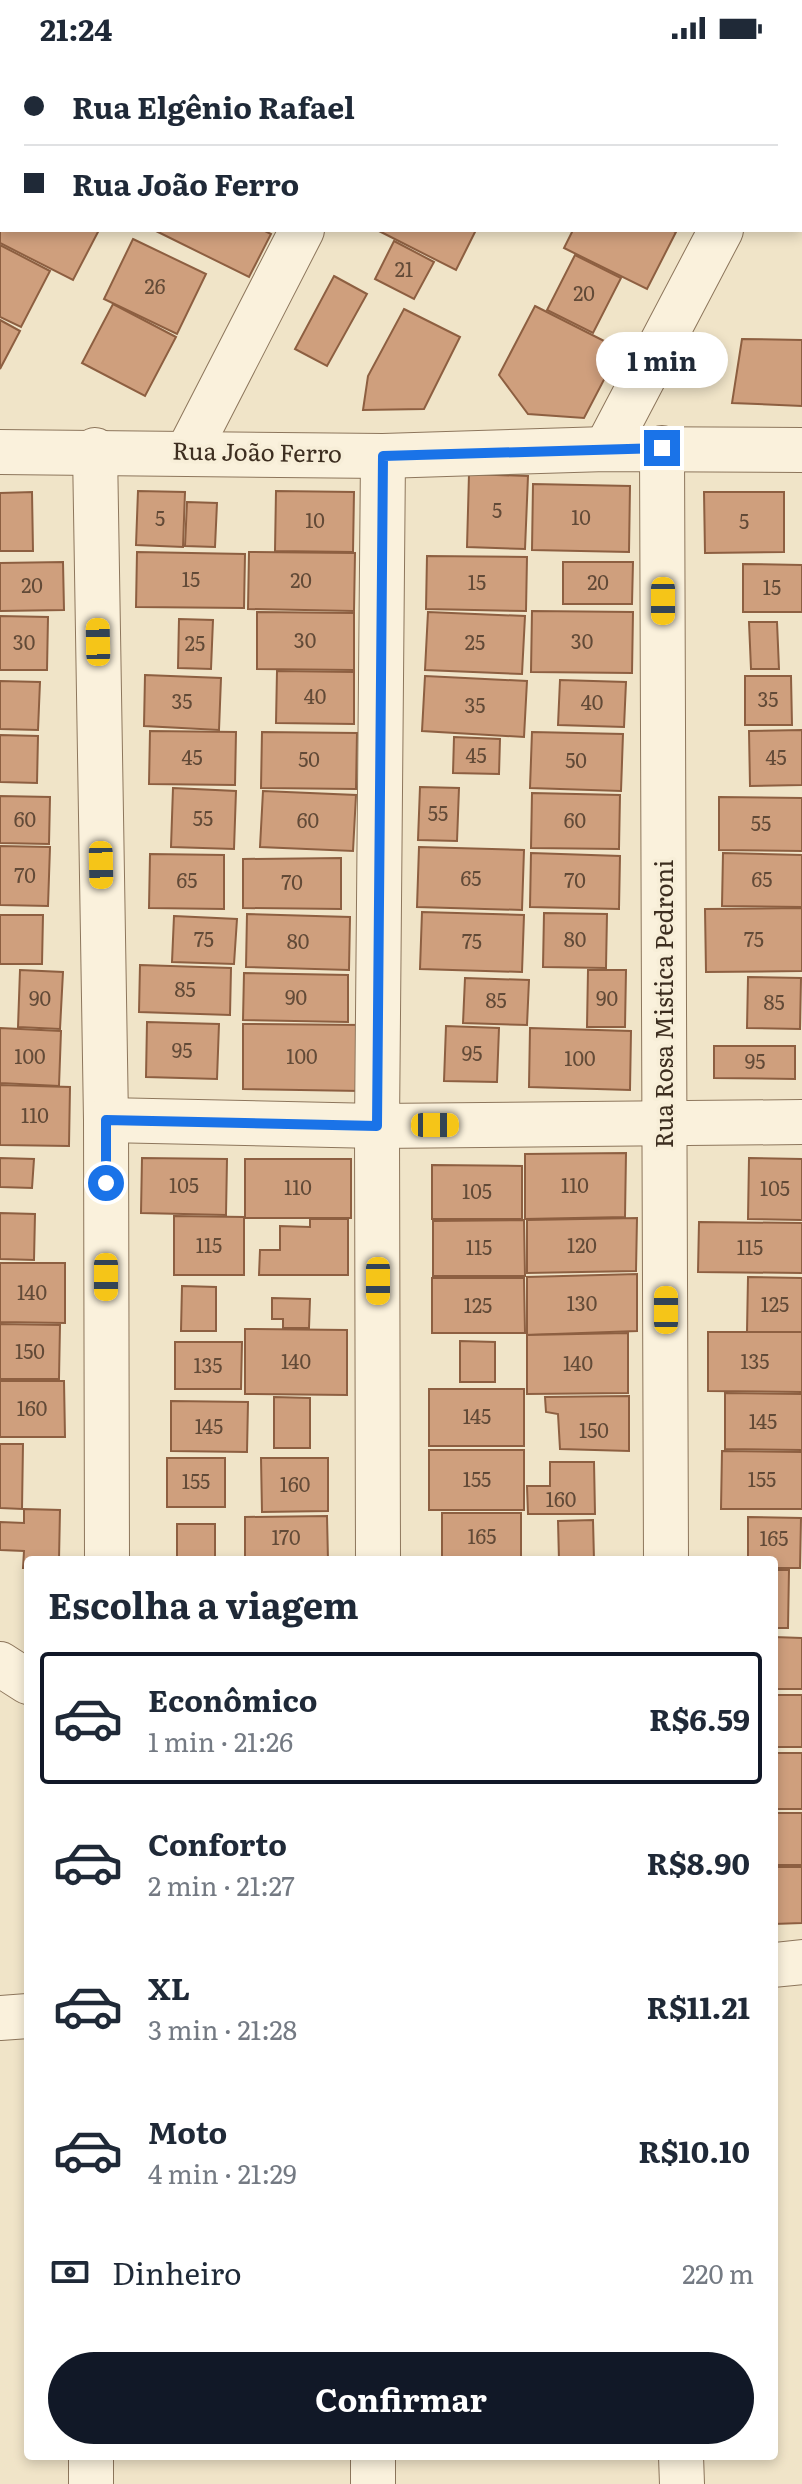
<!DOCTYPE html>
<html lang="pt">
<head>
<meta charset="utf-8">
<style>
	:root { --surface:#fff; --page:#f2f2f3; --text:#1f2937; --muted:#747a83; --line:#e0e1e3; --accent:#111827 }
	body { margin:0; font-family:Literata,serif; background:var(--page); color:var(--text); height:100vh; display:flex; flex-direction:column; font-size:30px; white-space:nowrap }
	* { box-sizing:border-box; margin:0 }
	p { font-size:26px; color:var(--muted) }
	.icon { flex:none; width:44px; height:44px; fill:none; stroke:currentColor; stroke-width:2; stroke-linecap:round; stroke-linejoin:round }
	.map { position:relative; flex:1; overflow:hidden }
	.sheet { position:absolute; left:24px; top:1500px; width:754px; height:904px; display:flex; flex-direction:column; background:var(--surface); border-radius:8px; box-shadow:0 4px 12px #0003 }
	.sheet>* { flex:none }
	.guide { position:absolute; left:0px; top:0px; width:802px; height:176px; box-shadow:0 4px 12px #0003; display:grid; align-content:center; height:176px; padding:0 24px; background:var(--surface) }
	.end { position:absolute; width:36px; height:36px; margin:-18px; border:10px solid #1a73e8; background:#fff; box-shadow:0 0 0 4px #fff }
	.from { border-radius:50% }
	.bubble { position:absolute; height:56px; border-radius:28px; background:var(--surface); box-shadow:0 4px 12px #0003; font-size:26px; font-weight:700; line-height:56px; text-align:center }
	.car { position:absolute; width:24px; height:48px; margin:-24px -12px; border-radius:10px; box-shadow:0 0 6px 2px #0007; background:linear-gradient(#f5c518 24%,#345 0 40%,#f5c518 0 76%,#345 0 86%,#f5c518 0) }
	.guide b { display:flex; align-items:center; gap:28px; height:76px; font-size:30px }
	.guide b+b { border-top:2px solid var(--line) }
	.guide i { width:20px; height:20px; background:var(--text) }
	ul { padding:0; list-style:none }
	li { display:flex; align-items:center; gap:24px; height:132px; margin:0 16px 12px; padding:0 8px; border:4px solid transparent; border-radius:8px }
	li div { flex:1 }
	li b { display:block; font-size:30px }
	li em { font-style:normal; font-weight:700 }
	li.current { border-color:var(--accent) }
	li>.icon { width:72px; height:72px; stroke-width:1.5 }
	h2 { padding:0 24px; font-size:36px; line-height:96px }
	.pay { display:flex; align-items:center; gap:20px; height:88px; padding:0 24px; font-size:30px }
	.pay p { margin-inline-start:auto }
	.button { display:flex; gap:16px; margin-top:auto; padding:16px 24px }
	.button a { flex:1; height:92px; border-radius:48px; background:var(--accent); color:#fff; font-size:32px; font-weight:700; line-height:92px; text-align:center }
	.status { display:flex; justify-content:space-between; align-items:center; height:56px; padding:0 40px; background:var(--surface); direction:ltr }
	.status svg { height:22px; fill:currentColor }
	.map>svg:first-child { display:block }
	.building { fill:#cf9f7d; stroke:#8d5f41; stroke-width:2 }
	.lines { fill:none; stroke-linecap:round; stroke-linejoin:round }
	.minor-casing { stroke:#8d765c; stroke-width:46 }
	.minor { stroke:#faf1dc; stroke-width:44 }
	.route { stroke:#1a73e8; stroke-width:10 }
	.labels { text-anchor:middle; stroke-width:7; stroke-linejoin:round; paint-order:stroke }
	.number-label { font-size:20px; fill:#624a37 }
	.street-label { font-size:24px; fill:#3d2e20; stroke:#f7eed8 }
</style>
</head>
<body>
<div class="status"><b>21:24</b><svg viewBox="0 0 49 12"><path d="M0 12V9h3v3zM5 12V6h3v6zM10 12V3h3v9zM15 12V0h3v12zM26 1h20v11H26zM47 4h2v5h-2z"/></svg></div>
<div class="map">
<svg width="802" height="2428" viewBox="0 0 802 2428">
	<rect width="100%" height="100%" fill="#f0e4c8"/>
	<g class="building">
		<path d="M0,122L2,174H99L73,224L0,187Z"/>
		<path d="M154,174H263L271,178L249,221Z"/>
		<path d="M377,174H476L456,214Z"/>
		<path d="M573,174H671L676,176L647,233L564,192Z"/>
		<path d="M133,183L206,218L177,278L104,243Z"/>
		<path d="M394,185L434,206L414,243L375,223Z"/>
		<path d="M0,189L50,215L21,271L0,261Z"/>
		<path d="M575,199L621,222L593,277L547,254Z"/>
		<path d="M334,220L367,238L327,310L295,293Z"/>
		<path d="M113,248L176,281L145,340L82,307Z"/>
		<path d="M535,250L620,293L584,362L528,358L499,319Z"/>
		<path d="M404,253L460,281L424,353L363,354L368,320Z"/>
		<path d="M0,264L20,275L0,313Z"/>
		<path d="M742,283L802,284V350L732,347Z"/>
		<path d="M469,418L528,420L525,493L467,491Z"/>
		<path d="M533,428L630,430L629,496L532,494Z"/>
		<path d="M138,435L185,436L183,491L136,489Z"/>
		<path d="M276,435L354,436L353,496L275,495Z"/>
		<path d="M32,436L33,495H0V437Z"/>
		<path d="M704,436H784V496L705,497Z"/>
		<path d="M187,446L217,447L215,491L185,490Z"/>
		<path d="M137,496L245,498L244,552L136,551Z"/>
		<path d="M249,496L355,497L354,555L248,553Z"/>
		<path d="M427,500L527,501L526,555L426,553Z"/>
		<path d="M63,506L64,554L0,555V507Z"/>
		<path d="M563,506H633L632,548H563Z"/>
		<path d="M743,508L802,509V556H743Z"/>
		<path d="M532,555L633,556L632,617L531,616Z"/>
		<path d="M257,556L354,557V614L257,613Z"/>
		<path d="M428,556L525,560L522,618L425,614Z"/>
		<path d="M0,560L48,561L47,614H0Z"/>
		<path d="M179,563L213,564L211,613L178,612Z"/>
		<path d="M749,566H777L779,613H751Z"/>
		<path d="M277,615L354,616V668L276,667Z"/>
		<path d="M145,619L221,622L219,674L144,670Z"/>
		<path d="M425,620L527,625L524,681L422,675Z"/>
		<path d="M745,620H791L792,669H745Z"/>
		<path d="M560,624L626,626L624,671L558,669Z"/>
		<path d="M0,625L40,626L38,674L0,673Z"/>
		<path d="M802,674V729L750,730L749,675Z"/>
		<path d="M150,675L236,676L235,729L149,728Z"/>
		<path d="M262,676L357,677L356,733L261,732Z"/>
		<path d="M532,676L623,678L621,735L530,732Z"/>
		<path d="M0,679L38,680L37,727L0,726Z"/>
		<path d="M454,681L500,683L499,718L453,717Z"/>
		<path d="M420,731L459,732L457,785L418,784Z"/>
		<path d="M173,732L236,735L234,793L171,791Z"/>
		<path d="M263,735L356,739L353,795L260,791Z"/>
		<path d="M532,737L620,739L619,793L531,792Z"/>
		<path d="M0,740L50,741L49,788L0,787Z"/>
		<path d="M719,741L802,742V795L719,794Z"/>
		<path d="M0,790L50,791L48,850L0,849Z"/>
		<path d="M419,791L524,794L522,854L417,851Z"/>
		<path d="M531,797L620,800L619,853L530,851Z"/>
		<path d="M723,797L802,799V851L722,850Z"/>
		<path d="M150,798L224,799V853L149,852Z"/>
		<path d="M341,802V853L243,852V803Z"/>
		<path d="M802,852V915L706,916L705,853Z"/>
		<path d="M422,856L524,859L522,916L420,913Z"/>
		<path d="M544,857L607,858L606,912L543,911Z"/>
		<path d="M247,858L350,861L349,914L246,911Z"/>
		<path d="M0,859H43L42,908H0Z"/>
		<path d="M174,860L237,863L234,908L172,906Z"/>
		<path d="M140,909L231,912L230,959L139,956Z"/>
		<path d="M20,914L63,916L60,973L18,971Z"/>
		<path d="M588,914H626L625,971H587Z"/>
		<path d="M244,917L348,919V966L243,964Z"/>
		<path d="M748,921L801,922L800,973L747,972Z"/>
		<path d="M465,922L529,924L527,969L463,967Z"/>
		<path d="M147,966L219,968L217,1023L146,1021Z"/>
		<path d="M243,968L362,969L361,1035L243,1033Z"/>
		<path d="M446,970L499,972L497,1026L444,1025Z"/>
		<path d="M0,972L61,975L59,1030L0,1027Z"/>
		<path d="M530,972L631,975L630,1034L529,1031Z"/>
		<path d="M714,990H795V1023L714,1022Z"/>
		<path d="M0,1029L70,1031L69,1090L0,1089Z"/>
		<path d="M626,1097L625,1161L525,1163V1098Z"/>
		<path d="M0,1102L34,1103L32,1132L0,1131Z"/>
		<path d="M142,1102L227,1103L226,1159L141,1157Z"/>
		<path d="M749,1102L802,1103V1164L748,1163Z"/>
		<rect x="245" y="1103" width="106" height="59"/>
		<path d="M432,1109L522,1110V1163H432Z"/>
		<path d="M0,1157L35,1158L34,1204L0,1203Z"/>
		<path d="M174,1160L244,1161V1219H174Z"/>
		<path d="M637,1162L636,1215L527,1217V1164Z"/>
		<path d="M310,1163H348V1219H259L260,1194H280V1170L310,1171Z"/>
		<path d="M524,1164L525,1220H433V1165Z"/>
		<path d="M699,1166L802,1167V1217L698,1216Z"/>
		<path d="M0,1207H65V1267L0,1266Z"/>
		<path d="M637,1218V1275L527,1279V1221Z"/>
		<path d="M748,1221L802,1222V1276H747Z"/>
		<path d="M432,1222H524L525,1277H432Z"/>
		<path d="M182,1230L216,1231V1275H181Z"/>
		<path d="M272,1242L310,1243L309,1272H283V1263H272Z"/>
		<path d="M0,1268L60,1269L59,1323H0Z"/>
		<path d="M245,1273L347,1274V1339L245,1338Z"/>
		<path d="M708,1276H802V1336L708,1335Z"/>
		<path d="M628,1277V1337L527,1338V1279Z"/>
		<path d="M460,1285L495,1286V1326H460Z"/>
		<path d="M175,1286H242L241,1333H175Z"/>
		<path d="M0,1325H64L65,1381H0Z"/>
		<rect x="429" y="1333" width="95" height="57"/>
		<path d="M725,1337L802,1338V1394L725,1393Z"/>
		<path d="M629,1340V1395L560,1393L558,1358L546,1356L545,1341Z"/>
		<path d="M274,1341L310,1342V1392H274Z"/>
		<path d="M171,1345L248,1346L247,1396L171,1395Z"/>
		<path d="M0,1388H23L22,1453L0,1452Z"/>
		<rect x="429" y="1394" width="95" height="60"/>
		<path d="M722,1395L802,1396V1453H721Z"/>
		<rect x="167" y="1402" width="58" height="49"/>
		<path d="M261,1402H328V1455L262,1456Z"/>
		<path d="M550,1406H594L595,1458H528L527,1430H550Z"/>
		<path d="M24,1453L60,1454L59,1504H28V1512H23L24,1495L0,1494V1466L24,1467Z"/>
		<rect x="442" y="1457" width="79" height="47"/>
		<path d="M327,1460L328,1504H245V1461Z"/>
		<path d="M748,1461L801,1462L800,1512H774V1504H748Z"/>
		<path d="M593,1464L594,1504H559L558,1465Z"/>
		<rect x="177" y="1468" width="38" height="36"/>
		<path d="M774,1514H789L788,1572H774Z"/>
		<path d="M774,1581L802,1582V1633H774Z"/>
		<rect x="774" y="1639" width="28" height="52"/>
		<rect x="774" y="1697" width="28" height="56"/>
		<rect x="774" y="1757" width="28" height="52"/>
		<path d="M774,1811H802V1867L774,1868Z"/>
	</g>
	<g class="lines">
		<defs>
			<g id="minor">
				<path d="M390,2L391,0"/>
				<path d="M800,23L802,19"/>
				<path d="M662,392L666,1504"/>
				<path d="M606,393L721,174"/>
				<path d="M95,394L106,1064L107,1504"/>
				<path d="M0,396L383,400L606,393L802,394"/>
				<path d="M188,396L302,174"/>
				<path d="M106,1064L377,1070L802,1066"/>
				<path d="M378,1504L377,1070L383,400"/>
				<path d="M0,1608L28,1626"/>
				<path d="M774,1909L802,1906"/>
				<path d="M0,1962L28,1960"/>
				<path d="M681,2400L682,2428"/>
				<path d="M91,2428V2400"/>
				<path d="M373,2428V2400"/>
			</g>
		</defs>
		<use href="#minor" class="minor-casing"/>
		<use href="#minor" class="minor"/>
	</g>
	<g class="lines">
		<path class="route" d="M106,1127V1064L377,1070L383,400L662,392"/>
	</g>
	<g class="labels">
		<g class="number-label">
			<text x="404" y="221">21</text>
			<text x="155" y="238">26</text>
			<text x="584" y="245">20</text>
			<text x="497" y="462">5</text>
			<text x="581" y="469">10</text>
			<text x="160" y="470">5</text>
			<text x="315" y="472">10</text>
			<text x="744" y="473">5</text>
			<text x="191" y="531">15</text>
			<text x="301" y="532">20</text>
			<text x="477" y="534">15</text>
			<text x="598" y="534">20</text>
			<text x="32" y="537">20</text>
			<text x="772" y="539">15</text>
			<text x="305" y="592">30</text>
			<text x="582" y="593">30</text>
			<text x="24" y="594">30</text>
			<text x="475" y="594">25</text>
			<text x="195" y="595">25</text>
			<text x="315" y="648">40</text>
			<text x="768" y="651">35</text>
			<text x="182" y="653">35</text>
			<text x="592" y="654">40</text>
			<text x="475" y="657">35</text>
			<text x="476" y="707">45</text>
			<text x="192" y="709">45</text>
			<text x="776" y="709">45</text>
			<text x="309" y="711">50</text>
			<text x="576" y="712">50</text>
			<text x="438" y="765">55</text>
			<text x="203" y="770">55</text>
			<text x="25" y="771">60</text>
			<text x="308" y="772">60</text>
			<text x="575" y="772">60</text>
			<text x="761" y="775">55</text>
			<text x="25" y="827">70</text>
			<text x="471" y="830">65</text>
			<text x="762" y="831">65</text>
			<text x="187" y="832">65</text>
			<text x="575" y="832">70</text>
			<text x="292" y="834">70</text>
			<text x="204" y="891">75</text>
			<text x="575" y="891">80</text>
			<text x="754" y="891">75</text>
			<text x="298" y="893">80</text>
			<text x="472" y="893">75</text>
			<text x="185" y="941">85</text>
			<text x="296" y="949">90</text>
			<text x="40" y="950">90</text>
			<text x="607" y="950">90</text>
			<text x="496" y="952">85</text>
			<text x="774" y="954">85</text>
			<text x="182" y="1002">95</text>
			<text x="472" y="1005">95</text>
			<text x="30" y="1008">100</text>
			<text x="302" y="1008">100</text>
			<text x="580" y="1010">100</text>
			<text x="755" y="1013">95</text>
			<text x="35" y="1067">110</text>
			<text x="184" y="1137">105</text>
			<text x="575" y="1137">110</text>
			<text x="298" y="1139">110</text>
			<text x="775" y="1140">105</text>
			<text x="477" y="1143">105</text>
			<text x="209" y="1197">115</text>
			<text x="582" y="1197">120</text>
			<text x="479" y="1199">115</text>
			<text x="750" y="1199">115</text>
			<text x="32" y="1244">140</text>
			<text x="582" y="1255">130</text>
			<text x="775" y="1256">125</text>
			<text x="478" y="1257">125</text>
			<text x="30" y="1303">150</text>
			<text x="296" y="1313">140</text>
			<text x="755" y="1313">135</text>
			<text x="578" y="1315">140</text>
			<text x="208" y="1317">135</text>
			<text x="32" y="1360">160</text>
			<text x="477" y="1368">145</text>
			<text x="763" y="1373">145</text>
			<text x="209" y="1378">145</text>
			<text x="594" y="1382">150</text>
			<text x="477" y="1431">155</text>
			<text x="762" y="1431">155</text>
			<text x="196" y="1433">155</text>
			<text x="295" y="1436">160</text>
			<text x="561" y="1451">160</text>
			<text x="482" y="1488">165</text>
			<text x="286" y="1489">170</text>
			<text x="774" y="1490">165</text>
		</g>
		<g class="street-label">
			<text transform="translate(257 397) rotate(1)" y="8">Rua João Ferro</text>
			<text transform="translate(665 948) rotate(-90)" y="8">Rua Rosa Mistica Pedroni</text>
		</g>
	</g>
</svg>
<i class="end from" style="left:106px;top:1127px"></i>
<i class="end" style="left:662px;top:392px"></i>
<div class="bubble" style="left:596px;top:276px;width:132px">1 min</div>
<i class="car" style="left:663px;top:545px;rotate:180deg"></i>
<i class="car" style="left:98px;top:586px;rotate:359deg"></i>
<i class="car" style="left:101px;top:809px;rotate:179deg"></i>
<i class="car" style="left:435px;top:1069px;rotate:90deg"></i>
<i class="car" style="left:106px;top:1221px;rotate:180deg"></i>
<i class="car" style="left:378px;top:1225px;rotate:180deg"></i>
<i class="car" style="left:666px;top:1254px;rotate:0deg"></i>
<div class="guide">
<b><i class="from"></i>Rua Elgênio Rafael</b>
<b><i></i>Rua João Ferro</b>
</div>
<section class="sheet">
<h2>Escolha a viagem</h2>
<ul>
<li class="current"><svg class="icon" aria-label="car" viewBox="0 0 24 24"><path d="M5 17H2v-5l4-1 3-4h7l3 4 3 1v5h-3M9 17h6M6 11h13"/><circle cx="7" cy="17" r="2"/><circle cx="17" cy="17" r="2"/></svg><div><b>Econômico</b><p>1 min · 21:26</p></div><em>R$6.59</em></li>
<li><svg class="icon" aria-label="car" viewBox="0 0 24 24"><path d="M5 17H2v-5l4-1 3-4h7l3 4 3 1v5h-3M9 17h6M6 11h13"/><circle cx="7" cy="17" r="2"/><circle cx="17" cy="17" r="2"/></svg><div><b>Conforto</b><p>2 min · 21:27</p></div><em>R$8.90</em></li>
<li><svg class="icon" aria-label="car" viewBox="0 0 24 24"><path d="M5 17H2v-5l4-1 3-4h7l3 4 3 1v5h-3M9 17h6M6 11h13"/><circle cx="7" cy="17" r="2"/><circle cx="17" cy="17" r="2"/></svg><div><b>XL</b><p>3 min · 21:28</p></div><em>R$11.21</em></li>
<li><svg class="icon" aria-label="car" viewBox="0 0 24 24"><path d="M5 17H2v-5l4-1 3-4h7l3 4 3 1v5h-3M9 17h6M6 11h13"/><circle cx="7" cy="17" r="2"/><circle cx="17" cy="17" r="2"/></svg><div><b>Moto</b><p>4 min · 21:29</p></div><em>R$10.10</em></li>
</ul>
<div class="pay"><svg class="icon" aria-label="cash" viewBox="0 0 24 24"><path d="M3 7h18v10H3z"/><circle cx="12" cy="12" r="2"/></svg>Dinheiro<p>220 m</p></div>
<div class="button"><a>Confirmar</a></div>
</section>
</div>
</body>
</html>
